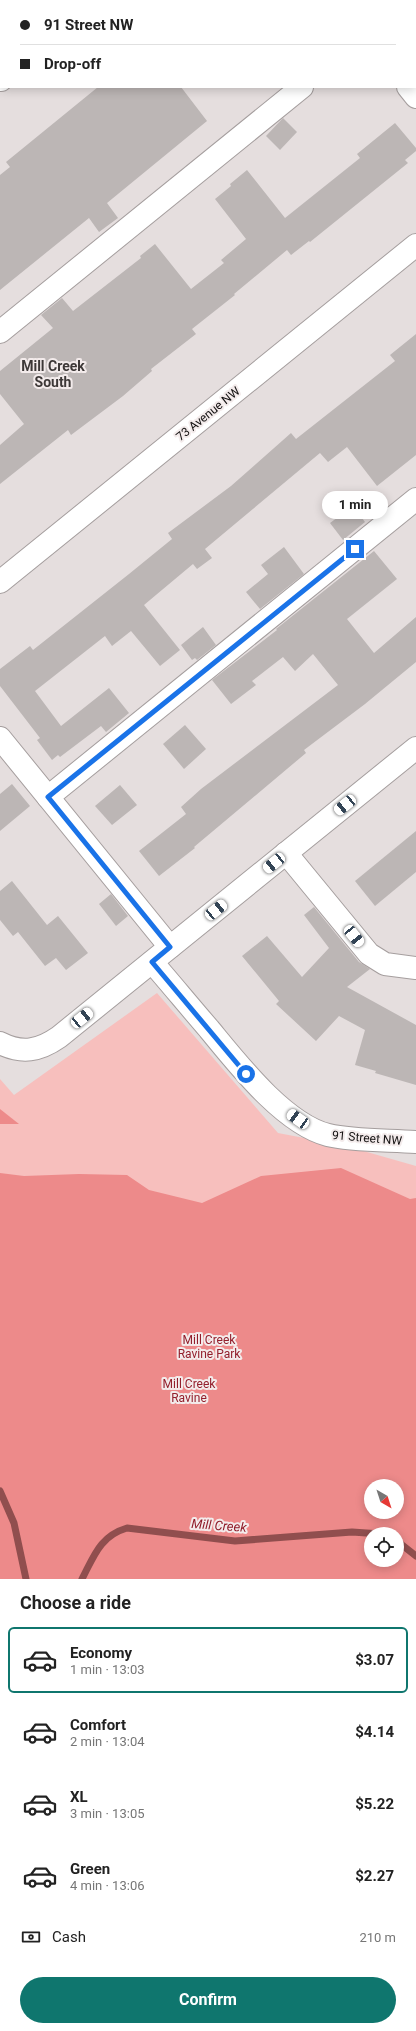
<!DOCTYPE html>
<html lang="en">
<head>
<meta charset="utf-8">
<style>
	:root { --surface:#fff; --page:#f6f6f6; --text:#222; --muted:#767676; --line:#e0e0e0; --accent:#0f766e }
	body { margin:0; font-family:Roboto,sans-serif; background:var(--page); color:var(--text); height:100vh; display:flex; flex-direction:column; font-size:15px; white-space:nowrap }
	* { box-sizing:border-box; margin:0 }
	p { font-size:13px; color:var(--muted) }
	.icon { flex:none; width:22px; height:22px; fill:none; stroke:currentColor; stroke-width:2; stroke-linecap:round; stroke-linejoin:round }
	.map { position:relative; height:1579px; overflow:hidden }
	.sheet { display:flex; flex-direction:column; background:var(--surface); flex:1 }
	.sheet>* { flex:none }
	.top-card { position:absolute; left:0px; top:0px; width:416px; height:88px; box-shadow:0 2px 10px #0003; display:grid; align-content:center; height:88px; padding:0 20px; background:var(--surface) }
	.needle { width:26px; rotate:141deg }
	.tools { position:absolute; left:364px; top:1479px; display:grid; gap:8px }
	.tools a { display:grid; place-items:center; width:40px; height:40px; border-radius:50%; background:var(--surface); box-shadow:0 2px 10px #0003; font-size:20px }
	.end { position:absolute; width:18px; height:18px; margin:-9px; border:5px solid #1a73e8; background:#fff; box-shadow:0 0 0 2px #fff }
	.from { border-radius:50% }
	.bubble { position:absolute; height:28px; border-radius:14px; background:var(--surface); box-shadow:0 2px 10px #0003; font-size:13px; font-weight:700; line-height:28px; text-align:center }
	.car { position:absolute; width:12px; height:24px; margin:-12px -6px; border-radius:5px; box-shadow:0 0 3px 1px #0007; background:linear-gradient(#fff 24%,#345 0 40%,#fff 0 76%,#345 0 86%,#fff 0) }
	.top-card b { display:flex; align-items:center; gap:14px; height:38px; font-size:15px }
	.top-card b+b { border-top:1px solid var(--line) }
	.top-card i { width:10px; height:10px; background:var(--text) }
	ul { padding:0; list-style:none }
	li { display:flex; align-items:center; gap:12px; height:66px; margin:0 8px 6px; padding:0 12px; border:2px solid transparent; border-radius:6px }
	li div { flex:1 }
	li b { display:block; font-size:15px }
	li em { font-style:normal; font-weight:700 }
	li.selected { border-color:var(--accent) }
	li>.icon { width:36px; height:36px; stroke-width:1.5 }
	h2 { padding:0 20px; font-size:18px; line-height:48px }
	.pay { display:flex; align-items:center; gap:10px; height:44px; padding:0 20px; font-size:15px }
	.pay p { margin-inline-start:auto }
	.cta { display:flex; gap:8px; margin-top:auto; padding:8px 20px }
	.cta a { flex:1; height:46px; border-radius:24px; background:var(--accent); color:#fff; font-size:16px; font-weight:700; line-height:46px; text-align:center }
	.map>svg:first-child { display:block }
	.green { fill:#f7bfbd; fill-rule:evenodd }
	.forest { fill:#ed8a8a; fill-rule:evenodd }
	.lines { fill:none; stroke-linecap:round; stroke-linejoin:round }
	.stream { stroke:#904e4e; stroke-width:7 }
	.building { fill:#bcb6b5 }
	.minor-casing { stroke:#a59e9e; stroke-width:24 }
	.minor { stroke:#fff; stroke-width:22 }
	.route { stroke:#1a73e8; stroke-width:5 }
	.labels { text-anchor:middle; stroke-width:4; stroke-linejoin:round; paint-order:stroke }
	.street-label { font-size:12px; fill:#121010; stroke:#f3ebeb }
	.park-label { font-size:12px; fill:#931f2c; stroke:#f3ebeb }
	.water-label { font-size:13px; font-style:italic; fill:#8f1b29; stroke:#f3ebeb }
	.quarter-label { font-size:14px; font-weight:bold; fill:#3d3837; stroke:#f3ebeb }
</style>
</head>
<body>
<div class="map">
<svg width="416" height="1579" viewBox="0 0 416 1579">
	<rect width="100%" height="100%" fill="#e5dede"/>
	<path class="green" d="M157,993L278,1133L346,1146L416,1166V1579H0V1079L14,1095ZM371,1486H397V1512H371ZM371,1534H397V1560H371Z"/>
	<g class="forest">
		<path d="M0,1109L19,1124H0Z"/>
		<path d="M341,1168L410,1199L416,1198V1579H0V1173L24,1176L79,1174L127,1175L149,1190L202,1203L261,1176ZM371,1486H397V1512H371ZM371,1534H397V1560H371Z"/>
	</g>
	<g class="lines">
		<g class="stream">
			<path d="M0,1491L14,1523L26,1579"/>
			<path d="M397,1541L416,1556"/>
			<path d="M82,1579C94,1556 100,1536 127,1528L235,1541L352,1532L381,1534"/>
		</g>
	</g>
	<g class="building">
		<path d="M98,87H181L207,121L107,203L118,218L99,232L89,218L0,290V175L10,167L6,162Z"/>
		<path d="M283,118L297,132L280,150L266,136Z"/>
		<path d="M395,123L416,148V151L405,160L408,163L310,242L309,241L291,255L287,250L234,294L235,295L192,329L196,334L151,369L152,371L123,396L71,435L68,430L0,484V445L24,424L0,394V371L53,328L41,315L62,298L73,311L141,258L140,256L155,244L191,289L224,263L221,260L246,239L215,199L231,186L230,184L247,170L285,218L360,158L357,154Z"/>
		<path d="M416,334V455L377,486L347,447L328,462L320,453L205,549L212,558L197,569L193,564L144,605L180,650L160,666L131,631L112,646L105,636L35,691L61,726L109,688L129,713L106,732L101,726L60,757L58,755L52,760L37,740L40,738L0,686V669L30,646L33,650L129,574L172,539L168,533L231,486L291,433L296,439L395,361L390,355Z"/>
		<path d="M353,506L365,522L343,540L330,523Z"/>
		<path d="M284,547L304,574L260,609L246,592L268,574L261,565Z"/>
		<path d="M374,551L397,579L347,619L374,653L416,617V662L365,704L304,750L306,753L194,847L195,848L159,876L139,851L186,814L181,807L201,789L338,685L313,654L295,671L283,657L252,681L256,685L231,704L212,680L277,630L276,629Z"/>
		<path d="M203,627L216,645L197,660L195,658L192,660L181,645Z"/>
		<path d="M185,725L206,749L184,769L163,744Z"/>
		<path d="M12,784L30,806L0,831V794Z"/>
		<path d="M120,785L137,805L112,825L95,806Z"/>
		<path d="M416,831V872L375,906L355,881Z"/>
		<path d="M12,881L47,925L58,916L88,953L66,970L56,958L45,966L18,932L13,936L0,920V891Z"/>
		<path d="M111,894L128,916L116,926L99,904Z"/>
		<path d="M314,907L359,962L370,969L347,987L416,1025V1085L375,1073L376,1071L355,1065L365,1030L339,1016L316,1041L276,1004L279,1001L242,956L267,936L302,977L329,948L304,915Z"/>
	</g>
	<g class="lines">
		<defs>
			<g id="minor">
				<path d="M337,0L338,1"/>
				<path d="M98,1L100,0"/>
				<path d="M408,1L409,0"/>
				<path d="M0,80H1"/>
				<path d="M408,87L416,97"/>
				<path d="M0,332L302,87"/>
				<path d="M0,582L416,245"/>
				<path d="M0,738L170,947"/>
				<path d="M48,797L416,499"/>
				<path d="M286,853L369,954L385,964L416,968"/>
				<path d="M152,962C171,984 190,1007 209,1029C237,1063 284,1124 328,1135C353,1141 389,1140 416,1142"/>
				<path d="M0,1043C22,1054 39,1051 59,1037L416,748"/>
			</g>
		</defs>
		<use href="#minor" class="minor-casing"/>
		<use href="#minor" class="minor"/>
	</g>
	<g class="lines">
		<path class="route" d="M246,1074L152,962L170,947L48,797L355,549"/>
	</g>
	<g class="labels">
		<g class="street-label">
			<text transform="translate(208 414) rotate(-39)" y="4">73 Avenue NW</text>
			<text transform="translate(367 1138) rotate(5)" y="4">91 Street NW</text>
		</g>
		<g class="park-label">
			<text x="209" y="1344">Mill Creek<tspan x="209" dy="14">Ravine Park</tspan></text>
			<text x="189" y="1388">Mill Creek<tspan x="189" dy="14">Ravine</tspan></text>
		</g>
		<g class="water-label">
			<text transform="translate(219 1525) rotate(4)" y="5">Mill Creek</text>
		</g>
		<g class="quarter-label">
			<text x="53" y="371">Mill Creek<tspan x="53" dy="16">South</tspan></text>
		</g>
	</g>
</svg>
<div class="tools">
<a><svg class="needle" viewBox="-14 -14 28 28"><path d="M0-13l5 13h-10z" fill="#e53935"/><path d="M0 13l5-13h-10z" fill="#767676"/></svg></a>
<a><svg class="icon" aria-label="locate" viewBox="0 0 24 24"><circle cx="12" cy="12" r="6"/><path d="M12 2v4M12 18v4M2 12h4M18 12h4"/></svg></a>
</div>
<i class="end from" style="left:246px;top:1074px"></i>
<i class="end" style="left:355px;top:549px"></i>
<div class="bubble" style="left:322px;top:491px;width:66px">1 min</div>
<i class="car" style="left:345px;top:805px;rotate:231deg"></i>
<i class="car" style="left:274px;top:863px;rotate:231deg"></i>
<i class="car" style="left:216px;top:910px;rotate:51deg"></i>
<i class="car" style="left:354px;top:936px;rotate:141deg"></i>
<i class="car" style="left:82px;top:1018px;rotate:51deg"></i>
<i class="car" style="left:298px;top:1119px;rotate:305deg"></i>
<div class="top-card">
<b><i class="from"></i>91 Street NW</b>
<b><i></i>Drop-off</b>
</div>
</div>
<section class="sheet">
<h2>Choose a ride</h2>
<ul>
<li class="selected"><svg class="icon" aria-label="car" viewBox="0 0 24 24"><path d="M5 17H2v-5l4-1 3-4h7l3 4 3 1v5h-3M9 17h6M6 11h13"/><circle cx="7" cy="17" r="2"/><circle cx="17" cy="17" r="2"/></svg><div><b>Economy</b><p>1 min · 13:03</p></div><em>$3.07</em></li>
<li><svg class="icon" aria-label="car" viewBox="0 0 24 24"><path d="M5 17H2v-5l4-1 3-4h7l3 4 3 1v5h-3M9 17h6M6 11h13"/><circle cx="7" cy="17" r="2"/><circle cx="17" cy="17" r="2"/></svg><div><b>Comfort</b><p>2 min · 13:04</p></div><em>$4.14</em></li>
<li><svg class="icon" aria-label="car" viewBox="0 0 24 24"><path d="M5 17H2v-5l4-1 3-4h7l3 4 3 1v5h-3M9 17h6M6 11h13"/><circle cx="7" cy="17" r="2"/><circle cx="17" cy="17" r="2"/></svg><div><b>XL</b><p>3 min · 13:05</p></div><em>$5.22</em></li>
<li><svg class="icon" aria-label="car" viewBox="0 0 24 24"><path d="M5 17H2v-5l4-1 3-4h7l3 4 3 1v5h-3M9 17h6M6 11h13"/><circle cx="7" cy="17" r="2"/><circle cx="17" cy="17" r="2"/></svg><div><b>Green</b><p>4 min · 13:06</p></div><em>$2.27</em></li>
</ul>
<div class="pay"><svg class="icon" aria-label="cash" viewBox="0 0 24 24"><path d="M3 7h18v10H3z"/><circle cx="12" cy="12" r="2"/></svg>Cash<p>210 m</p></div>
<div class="cta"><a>Confirm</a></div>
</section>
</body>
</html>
